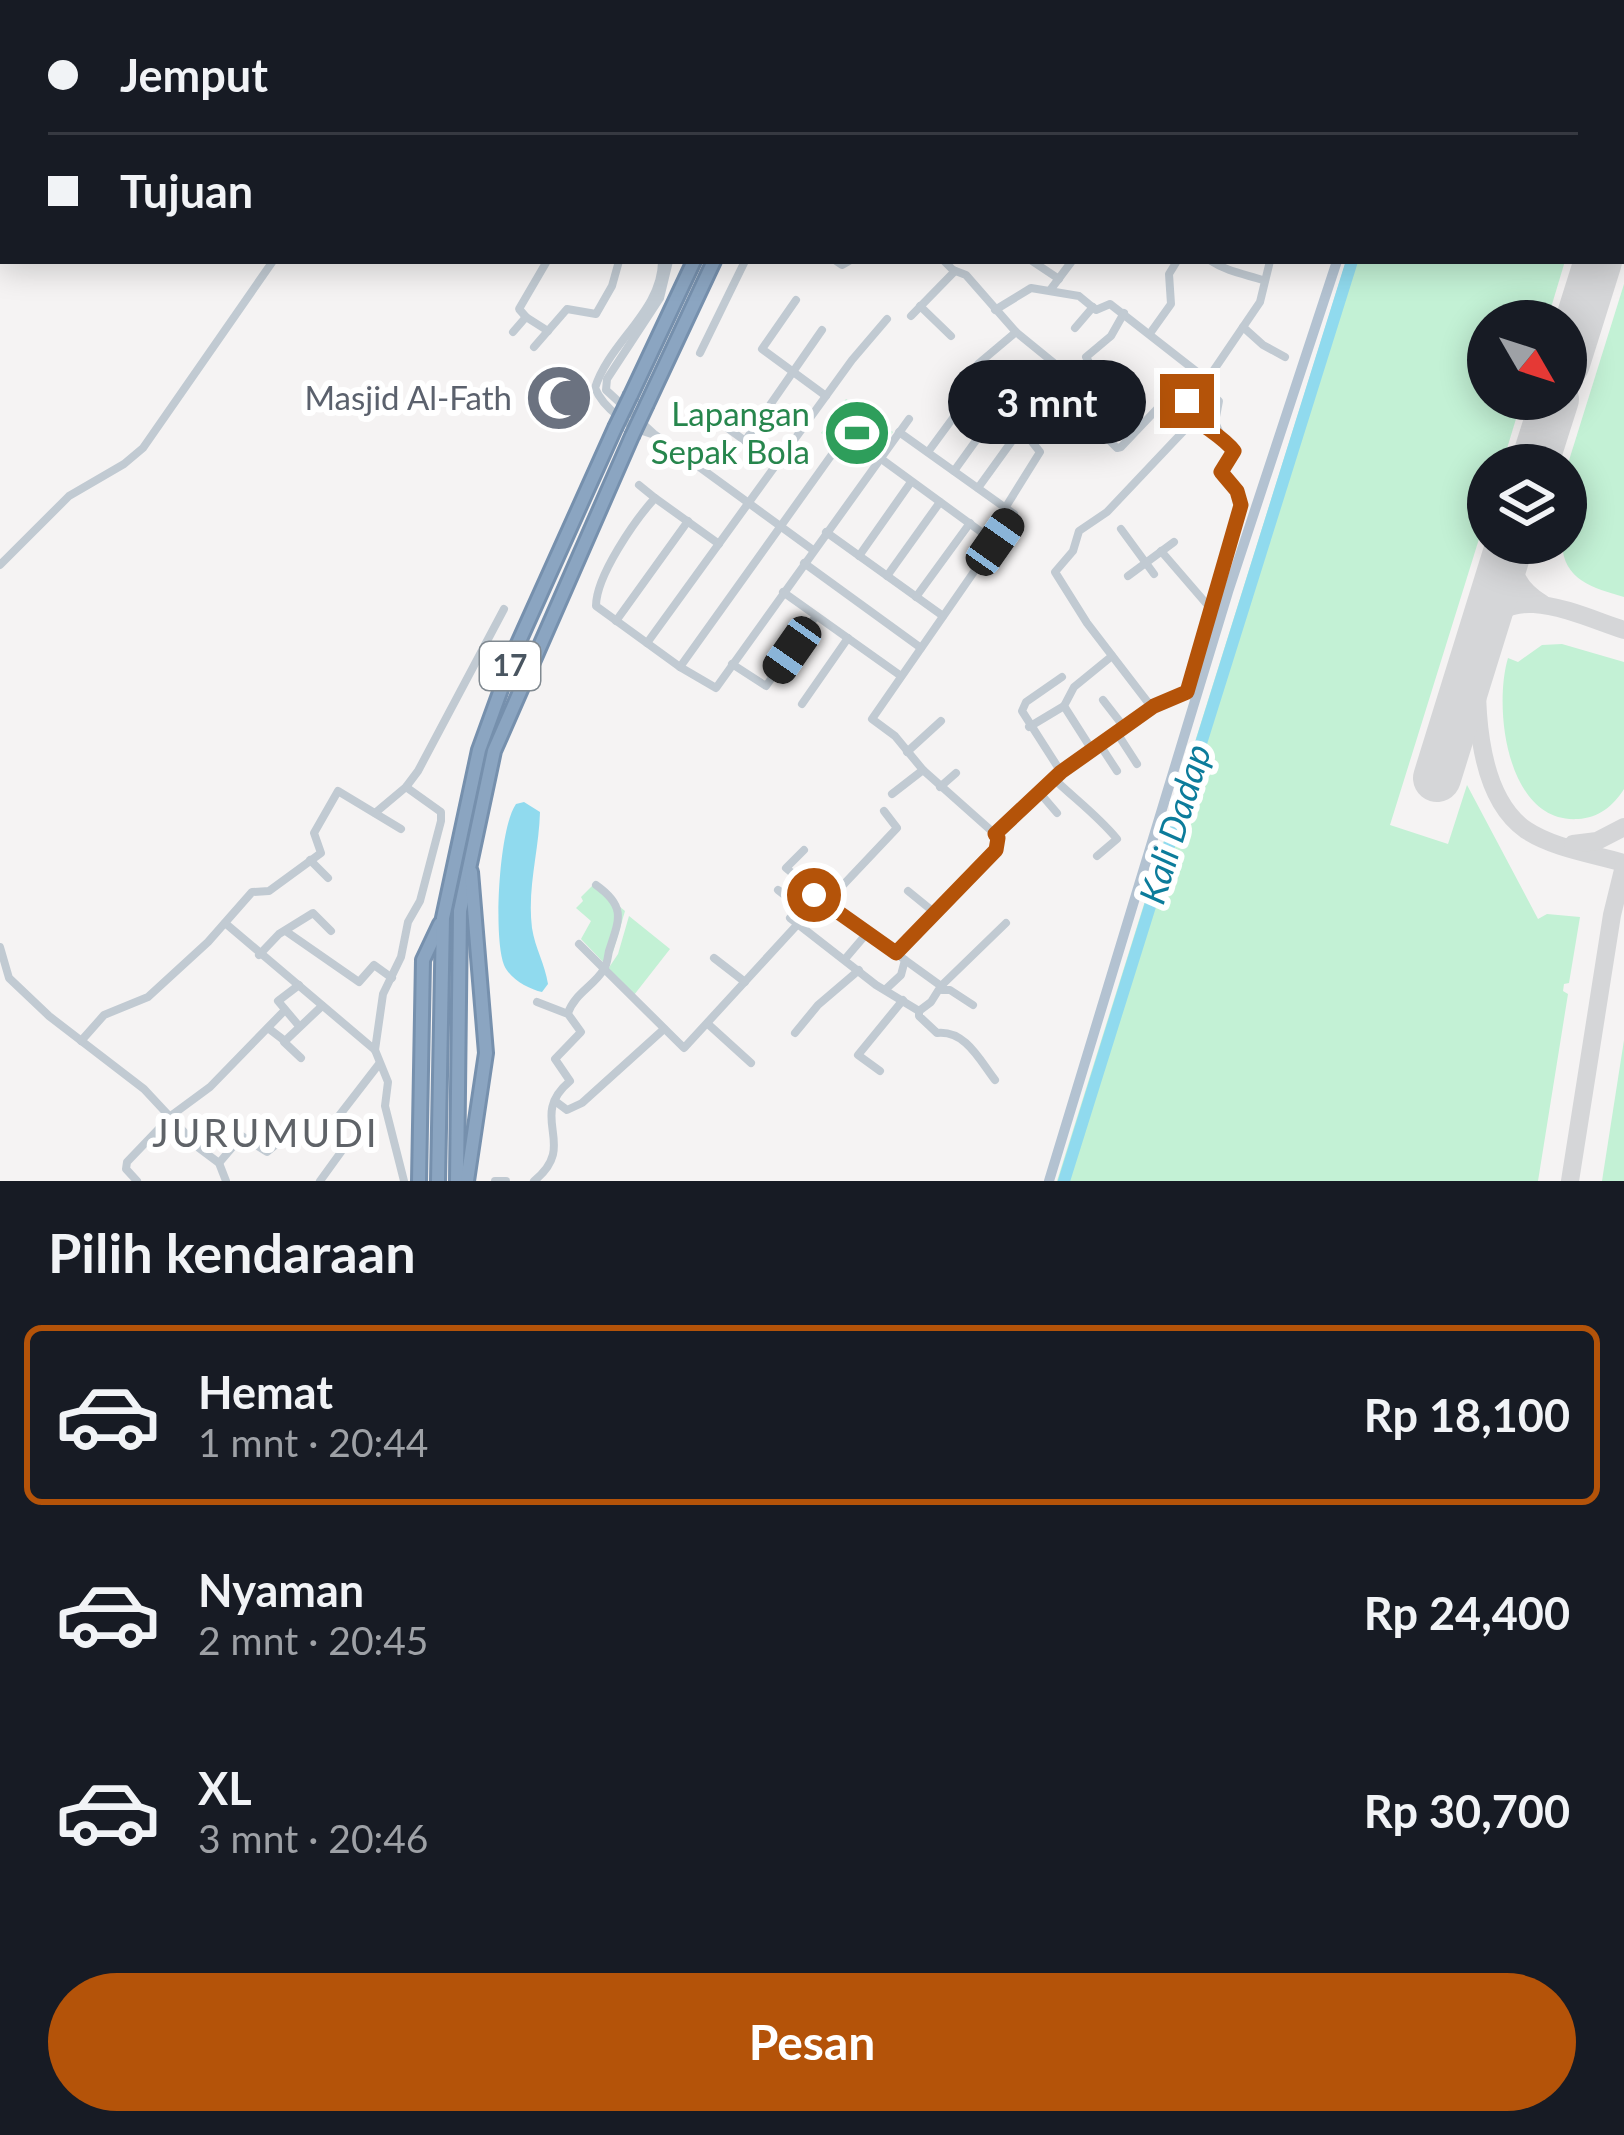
<!DOCTYPE html>
<html lang="id">
<head>
<meta charset="utf-8">
<style>
	:root { --surface:#171b24; --page:#242831; --text:#f1f3f6; --muted:#9ea1a6; --line:#363941; --accent:#b45309 }
	body { margin:0; font-family:Lato,sans-serif; background:var(--page); color:var(--text); height:100vh; display:flex; flex-direction:column; font-size:45px; white-space:nowrap }
	* { box-sizing:border-box; margin:0 }
	p { font-size:39px; color:var(--muted) }
	.icon { flex:none; width:66px; height:66px; fill:none; stroke:currentColor; stroke-width:2; stroke-linecap:round; stroke-linejoin:round }
	.map { position:relative; height:1181px; overflow:hidden }
	.sheet { display:flex; flex-direction:column; background:var(--surface); flex:1 }
	.sheet>* { flex:none }
	.top-card { position:absolute; left:0px; top:0px; width:1626px; height:264px; box-shadow:0 6px 30px #0003; display:grid; align-content:center; height:264px; padding:0 48px; background:var(--surface) }
	.needle { width:78px; rotate:129deg }
	.tools { position:absolute; left:1467px; top:300px; display:grid; gap:24px }
	.tools a { display:grid; place-items:center; width:120px; height:120px; border-radius:50%; background:var(--surface); box-shadow:0 6px 30px #0003; font-size:60px }
	.end { position:absolute; width:54px; height:54px; margin:-27px; border:15px solid #b45309; background:#fff; box-shadow:0 0 0 6px #fff }
	.from { border-radius:50% }
	.bubble { position:absolute; height:84px; border-radius:42px; background:var(--surface); box-shadow:0 6px 30px #0003; font-size:39px; font-weight:700; line-height:84px; text-align:center }
	.car { position:absolute; width:36px; height:72px; margin:-36px -18px; border-radius:15px; box-shadow:0 0 9px 3px #0007; background:linear-gradient(#222 24%,#8ab4d8 0 40%,#222 0 76%,#8ab4d8 0 86%,#222 0) }
	.top-card b { display:flex; align-items:center; gap:42px; height:114px; font-size:45px }
	.top-card b+b { border-top:3px solid var(--line) }
	.top-card i { width:30px; height:30px; background:var(--text) }
	ul { padding:0; list-style:none }
	li { display:flex; align-items:center; gap:36px; height:180px; margin:0 24px 18px; padding:0 24px; border:6px solid transparent; border-radius:18px }
	li div { flex:1 }
	li b { display:block; font-size:45px }
	li em { font-style:normal; font-weight:700 }
	li.on { border-color:var(--accent) }
	li>.icon { width:108px; height:108px; stroke-width:1.5 }
	h2 { padding:0 48px; font-size:54px; line-height:144px }
	.cta { display:flex; gap:24px; margin-top:auto; padding:24px 48px }
	.cta a { flex:1; height:138px; border-radius:72px; background:var(--accent); color:#fff; font-size:48px; font-weight:700; line-height:138px; text-align:center }
	.map>svg:first-child { display:block }
	.green { fill:#c3f1d5 }
	.water { fill:#90daee }
	.lines { fill:none; stroke-linecap:round; stroke-linejoin:round }
	.river { stroke:#90daee; stroke-width:12 }
	.taxiway { stroke:#d5d6d8; stroke-width:18 }
	.runway { stroke:#d5d6d8; stroke-width:48 }
	.highway-casing { stroke:#7690ad; stroke-width:18 }
	.minor { stroke:#c1cad2; stroke-width:8 }
	.major { stroke:#b3c2d1; stroke-width:10 }
	.highway { stroke:#8ba5c1; stroke-width:12 }
	.highway-bridge-casing { stroke:#7690ad; stroke-width:18; stroke-linecap:butt }
	.highway-bridge { stroke:#8ba5c1; stroke-width:12 }
	.route { stroke:#b45309; stroke-width:15 }
	.labels { text-anchor:middle; stroke-width:12; stroke-linejoin:round; paint-order:stroke }
	.shield { fill:#fff; stroke:#808990; stroke-width:3 }
	.shield-label { font-size:30px; font-weight:bold; fill:#4a5661 }
	.worship-label { font-size:33px; fill:#5b616d; stroke:#fff; text-anchor:end }
	.leisure-label { font-size:33px; fill:#27864d; stroke:#fff; text-anchor:end }
	.water-label { font-size:36px; font-style:italic; fill:#0c7c9b; stroke:#fff }
	.quarter-label { font-size:39px; letter-spacing:3px; fill:#5f6368; stroke:#fff }
</style>
</head>
<body>
<div class="map">
<svg width="1624" height="1181" viewBox="0 0 1624 1181">
	<rect width="100%" height="100%" fill="#f5f3f3"/>
	<g class="green">
		<path d="M1346,261H1565L1547,321H1488V399H1522L1502,465H1488V510L1390,825L1448,844L1467,785L1538,919L1547,914L1580,917L1569,983L1564,984L1563,991L1568,994L1538,1181H1057Z"/>
		<path d="M1624,284V597C1593,588 1563,580 1562,543H1566V470Z"/>
		<path d="M846,399L893,432L868,465L821,433Z"/>
		<path d="M1562,644L1624,662V789C1613,806 1599,818 1578,819C1507,824 1493,708 1508,658L1518,662L1542,645Z"/>
		<path d="M593,885L625,911L613,952L605,964L581,939L591,921L576,908L583,901L581,897Z"/>
		<path d="M629,916L670,949L634,995L608,969L618,954Z"/>
		<path d="M1624,1040V1181H1602Z"/>
	</g>
	<path class="water" d="M524,802L540,812C539,851 527,888 532,928C535,948 545,964 548,984L542,992C529,989 510,979 504,965C493,937 499,828 516,804Z"/>
	<g class="lines">
		<g class="river">
			<path d="M1433,3L1434,0"/>
			<path d="M1064,1181L1352,261"/>
		</g>
		<g class="taxiway">
			<path d="M1511,543C1509,571 1519,590 1543,604"/>
			<path d="M1482,633C1507,577 1582,617 1624,630"/>
			<path d="M1481,636C1473,692 1474,794 1526,830C1553,848 1593,854 1624,863"/>
			<path d="M1573,844L1597,841L1624,827"/>
			<path d="M1570,1181L1612,915L1624,866"/>
		</g>
		<g class="runway">
			<path d="M1623,180L1624,177"/>
			<path d="M1566,363L1598,261"/>
			<path d="M1534,465L1555,399"/>
			<path d="M1437,778L1510,543"/>
		</g>
		<defs>
			<g id="highway">
				<path d="M815,3L816,0"/>
				<path d="M835,3L836,0"/>
				<path d="M631,395L694,261"/>
				<path d="M647,404L714,261"/>
				<path d="M419,1181L423,960L440,924"/>
				<path d="M438,1181L443,918L479,750L516,648L615,428"/>
				<path d="M457,1181L460,911L494,751L632,436"/>
				<path d="M467,1181L486,1053L471,872"/>
			</g>
		</defs>
		<use href="#highway" class="highway-casing"/>
		<g class="minor">
			<path d="M50,0L55,3"/>
			<path d="M124,3L126,0"/>
			<path d="M477,3L478,0"/>
			<path d="M791,3L792,0"/>
			<path d="M894,3L897,0"/>
			<path d="M1060,3L1064,0"/>
			<path d="M0,136L3,137"/>
			<path d="M0,196L3,190"/>
			<path d="M669,261L660,298L607,379L606,390L654,434L813,550"/>
			<path d="M836,261L842,265L849,261"/>
			<path d="M944,261L953,270L966,275L1016,332L1081,385"/>
			<path d="M1032,261L1059,279"/>
			<path d="M1211,261C1226,271 1244,274 1263,280"/>
			<path d="M1051,289L1072,261"/>
			<path d="M796,300L762,349L826,396"/>
			<path d="M920,306L951,336"/>
			<path d="M995,310L1031,288L1079,296L1096,310L1110,304L1206,379"/>
			<path d="M911,316L955,271"/>
			<path d="M526,317L519,309L547,261"/>
			<path d="M1243,327L1263,345L1285,357"/>
			<path d="M1075,328L1093,307"/>
			<path d="M513,332L526,317L548,331"/>
			<path d="M1151,332L1171,304L1169,274L1177,261"/>
			<path d="M534,347L567,309L596,314L612,286L619,261"/>
			<path d="M700,353L745,261"/>
			<path d="M978,364L1016,332"/>
			<path d="M1201,386L1219,401L1215,422L1219,431"/>
			<path d="M1055,408L1077,390L1091,366L1086,357L1111,336L1124,313"/>
			<path d="M1032,422L1052,408L1067,423"/>
			<path d="M726,427L777,464"/>
			<path d="M1100,431L1117,448L1121,447L1158,408L1168,412L1192,400"/>
			<path d="M899,432L1014,514L872,719L895,736L923,770L995,834"/>
			<path d="M652,434C631,429 603,408 595,388C609,342 662,311 662,261"/>
			<path d="M745,441L822,330"/>
			<path d="M928,452L978,384L987,385L1040,452L1007,505"/>
			<path d="M880,458L995,542"/>
			<path d="M954,471L1003,403"/>
			<path d="M639,485L655,498"/>
			<path d="M978,488L1022,427"/>
			<path d="M1121,529L1154,574"/>
			<path d="M826,532L943,616"/>
			<path d="M719,544L655,498C635,520 596,576 596,606L680,667L833,453"/>
			<path d="M1161,551L1211,609"/>
			<path d="M859,556L911,482"/>
			<path d="M804,563L921,648"/>
			<path d="M0,565L69,496L124,464L143,448L273,261"/>
			<path d="M887,576L940,502"/>
			<path d="M1128,576L1174,542"/>
			<path d="M783,592L901,676"/>
			<path d="M916,597L970,523"/>
			<path d="M616,621L688,521"/>
			<path d="M647,643L852,360L887,319"/>
			<path d="M732,664L766,686L816,616"/>
			<path d="M680,667L716,688L909,419"/>
			<path d="M1103,700L1124,727"/>
			<path d="M802,704L848,638"/>
			<path d="M1154,706L1184,695L1191,685L1241,505L1237,491L1221,472L1234,451C1221,434 1195,424 1188,408L1260,302L1270,261"/>
			<path d="M1029,727L1064,706"/>
			<path d="M1117,733L1137,764"/>
			<path d="M1100,745L1117,771"/>
			<path d="M1092,750L1064,706L1074,687L1112,656"/>
			<path d="M907,752L941,721"/>
			<path d="M1061,772L1022,711L1026,702L1062,677"/>
			<path d="M1053,778C1076,800 1097,815 1117,839L1097,856"/>
			<path d="M940,787L956,773"/>
			<path d="M1039,792L1057,813"/>
			<path d="M892,794L923,770"/>
			<path d="M375,813L406,787L418,771L504,609"/>
			<path d="M804,850L786,868L816,893"/>
			<path d="M310,860L328,878"/>
			<path d="M778,890L800,907"/>
			<path d="M908,891L935,913"/>
			<path d="M827,902L897,828L884,811"/>
			<path d="M225,923L375,1050L388,1082L385,1106L404,1181"/>
			<path d="M287,932L359,982L374,965L392,978"/>
			<path d="M868,932L816,893L790,918L876,985L919,1011L931,1002L941,986L905,960"/>
			<path d="M579,944L684,1048L796,926"/>
			<path d="M0,947L9,978L49,1016L144,1089L199,1148L219,1163L226,1181"/>
			<path d="M896,953L996,850L995,834L1061,772L1153,709L1087,623L1055,572L1073,551L1079,531L1107,512L1195,419"/>
			<path d="M259,955L279,934L313,913L331,931"/>
			<path d="M714,958L745,982"/>
			<path d="M845,959L868,932L905,960L901,975L886,989"/>
			<path d="M299,985L278,1001L299,1026"/>
			<path d="M941,986L1006,923"/>
			<path d="M942,990H950L973,1005"/>
			<path d="M919,1011V1016L937,1033C965,1030 979,1059 995,1080"/>
			<path d="M568,1013C575,993 594,986 604,969C607,966 608,955 609,951C619,920 627,907 596,885"/>
			<path d="M708,1024L751,1063"/>
			<path d="M268,1028L285,1041L322,1006"/>
			<path d="M795,1033L818,1005L859,970"/>
			<path d="M81,1041L104,1015L148,997L208,942L252,892L269,891L321,853L314,833L338,791L401,829"/>
			<path d="M284,1042L301,1058"/>
			<path d="M375,1050L383,994L401,957L408,922L420,901L441,821V812L406,787"/>
			<path d="M880,1071L858,1055L903,1000"/>
			<path d="M555,1101L567,1110L582,1103L664,1029"/>
			<path d="M219,1163L242,1136L267,1152L304,1121"/>
			<path d="M137,1181L126,1169L127,1162L172,1115L210,1087L284,1011"/>
			<path d="M320,1181L341,1152L328,1130L379,1064"/>
			<path d="M495,1181H506"/>
			<path d="M534,1181C580,1144 526,1118 570,1081L555,1059L581,1032L568,1014L537,1002"/>
		</g>
		<g class="major">
			<path d="M372,0L380,3"/>
			<path d="M1417,3V0"/>
			<path d="M1049,1181L1228,592L1337,261"/>
		</g>
		<use href="#highway" class="highway"/>
		<defs>
			<g id="highway-bridge">
				<path d="M615,428L631,395"/>
				<path d="M632,436L647,404"/>
			</g>
		</defs>
		<use href="#highway-bridge" class="highway-bridge-casing"/>
		<use href="#highway-bridge" class="highway-bridge"/>
	</g>
	<g class="lines">
		<path class="route" d="M814,895L896,953L996,850L998,838L995,834L1061,772L1154,706L1187,692L1241,505L1237,491L1221,472L1234,451C1221,434 1196,424 1187,409L1193,399L1187,401"/>
	</g>
	<defs>
		<symbol id="mosque-disc" viewBox="-11 -11 22 22"><circle r="9.5" fill="#6b7280" stroke="#fff"/><path d="M3.5-4.9A6 6 0 1 0 3.5 4.9A5 5 0 1 1 3.5-4.9Z" fill="#fff"/></symbol>
		<symbol id="stadium-disc" viewBox="-11 -11 22 22"><circle r="9.5" fill="#2e9e5b" stroke="#fff"/><path d="M0-5a6.5 5 0 1 0 0 10a6.5 5 0 1 0 0-10ZM-3.5-1.8h7v3.6h-7Z" fill="#fff"/></symbol>
	</defs>
	<g fill-rule="evenodd">
		<use href="#mosque-disc" x="521" y="360" width="76" height="76"/>
		<use href="#stadium-disc" x="819" y="395" width="76" height="76"/>
	</g>
	<g class="labels">
		<rect class="shield" x="480" y="642" width="60" height="48" rx="9"/>
		<g class="shield-label">
			<text x="510" y="676">17</text>
		</g>
		<g class="worship-label">
			<text x="512" y="410">Masjid Al-Fath</text>
		</g>
		<g class="leisure-label">
			<text x="810" y="426">Lapangan<tspan x="810" dy="38">Sepak Bola</tspan></text>
		</g>
		<g class="water-label">
			<text transform="translate(1175 824) rotate(-73)" y="13">Kali Dadap</text>
		</g>
		<g class="quarter-label">
			<text x="266" y="1147">JURUMUDI</text>
		</g>
	</g>
</svg>
<div class="tools">
<a><svg class="needle" viewBox="-14 -14 28 28"><path d="M0-13l5 13h-10z" fill="#e53935"/><path d="M0 13l5-13h-10z" fill="#9ea1a6"/></svg></a>
<a><svg class="icon" aria-label="layers" viewBox="0 0 24 24"><path d="M12 4l9 5-9 5-9-5zM3 14l9 5 9-5"/></svg></a>
</div>
<i class="end from" style="left:814px;top:895px"></i>
<i class="end" style="left:1187px;top:401px"></i>
<div class="bubble" style="left:948px;top:360px;width:198px">3 mnt</div>
<i class="car" style="left:995px;top:542px;rotate:35deg"></i>
<i class="car" style="left:792px;top:650px;rotate:215deg"></i>
<div class="top-card">
<b><i class="from"></i>Jemput</b>
<b><i></i>Tujuan</b>
</div>
</div>
<section class="sheet">
<h2>Pilih kendaraan</h2>
<ul>
<li class="on"><svg class="icon" aria-label="car" viewBox="0 0 24 24"><path d="M5 17H2v-5l4-1 3-4h7l3 4 3 1v5h-3M9 17h6M6 11h13"/><circle cx="7" cy="17" r="2"/><circle cx="17" cy="17" r="2"/></svg><div><b>Hemat</b><p>1 mnt · 20:44</p></div><em>Rp 18,100</em></li>
<li><svg class="icon" aria-label="car" viewBox="0 0 24 24"><path d="M5 17H2v-5l4-1 3-4h7l3 4 3 1v5h-3M9 17h6M6 11h13"/><circle cx="7" cy="17" r="2"/><circle cx="17" cy="17" r="2"/></svg><div><b>Nyaman</b><p>2 mnt · 20:45</p></div><em>Rp 24,400</em></li>
<li><svg class="icon" aria-label="car" viewBox="0 0 24 24"><path d="M5 17H2v-5l4-1 3-4h7l3 4 3 1v5h-3M9 17h6M6 11h13"/><circle cx="7" cy="17" r="2"/><circle cx="17" cy="17" r="2"/></svg><div><b>XL</b><p>3 mnt · 20:46</p></div><em>Rp 30,700</em></li>
</ul>
<div class="cta"><a>Pesan</a></div>
</section>
</body>
</html>
